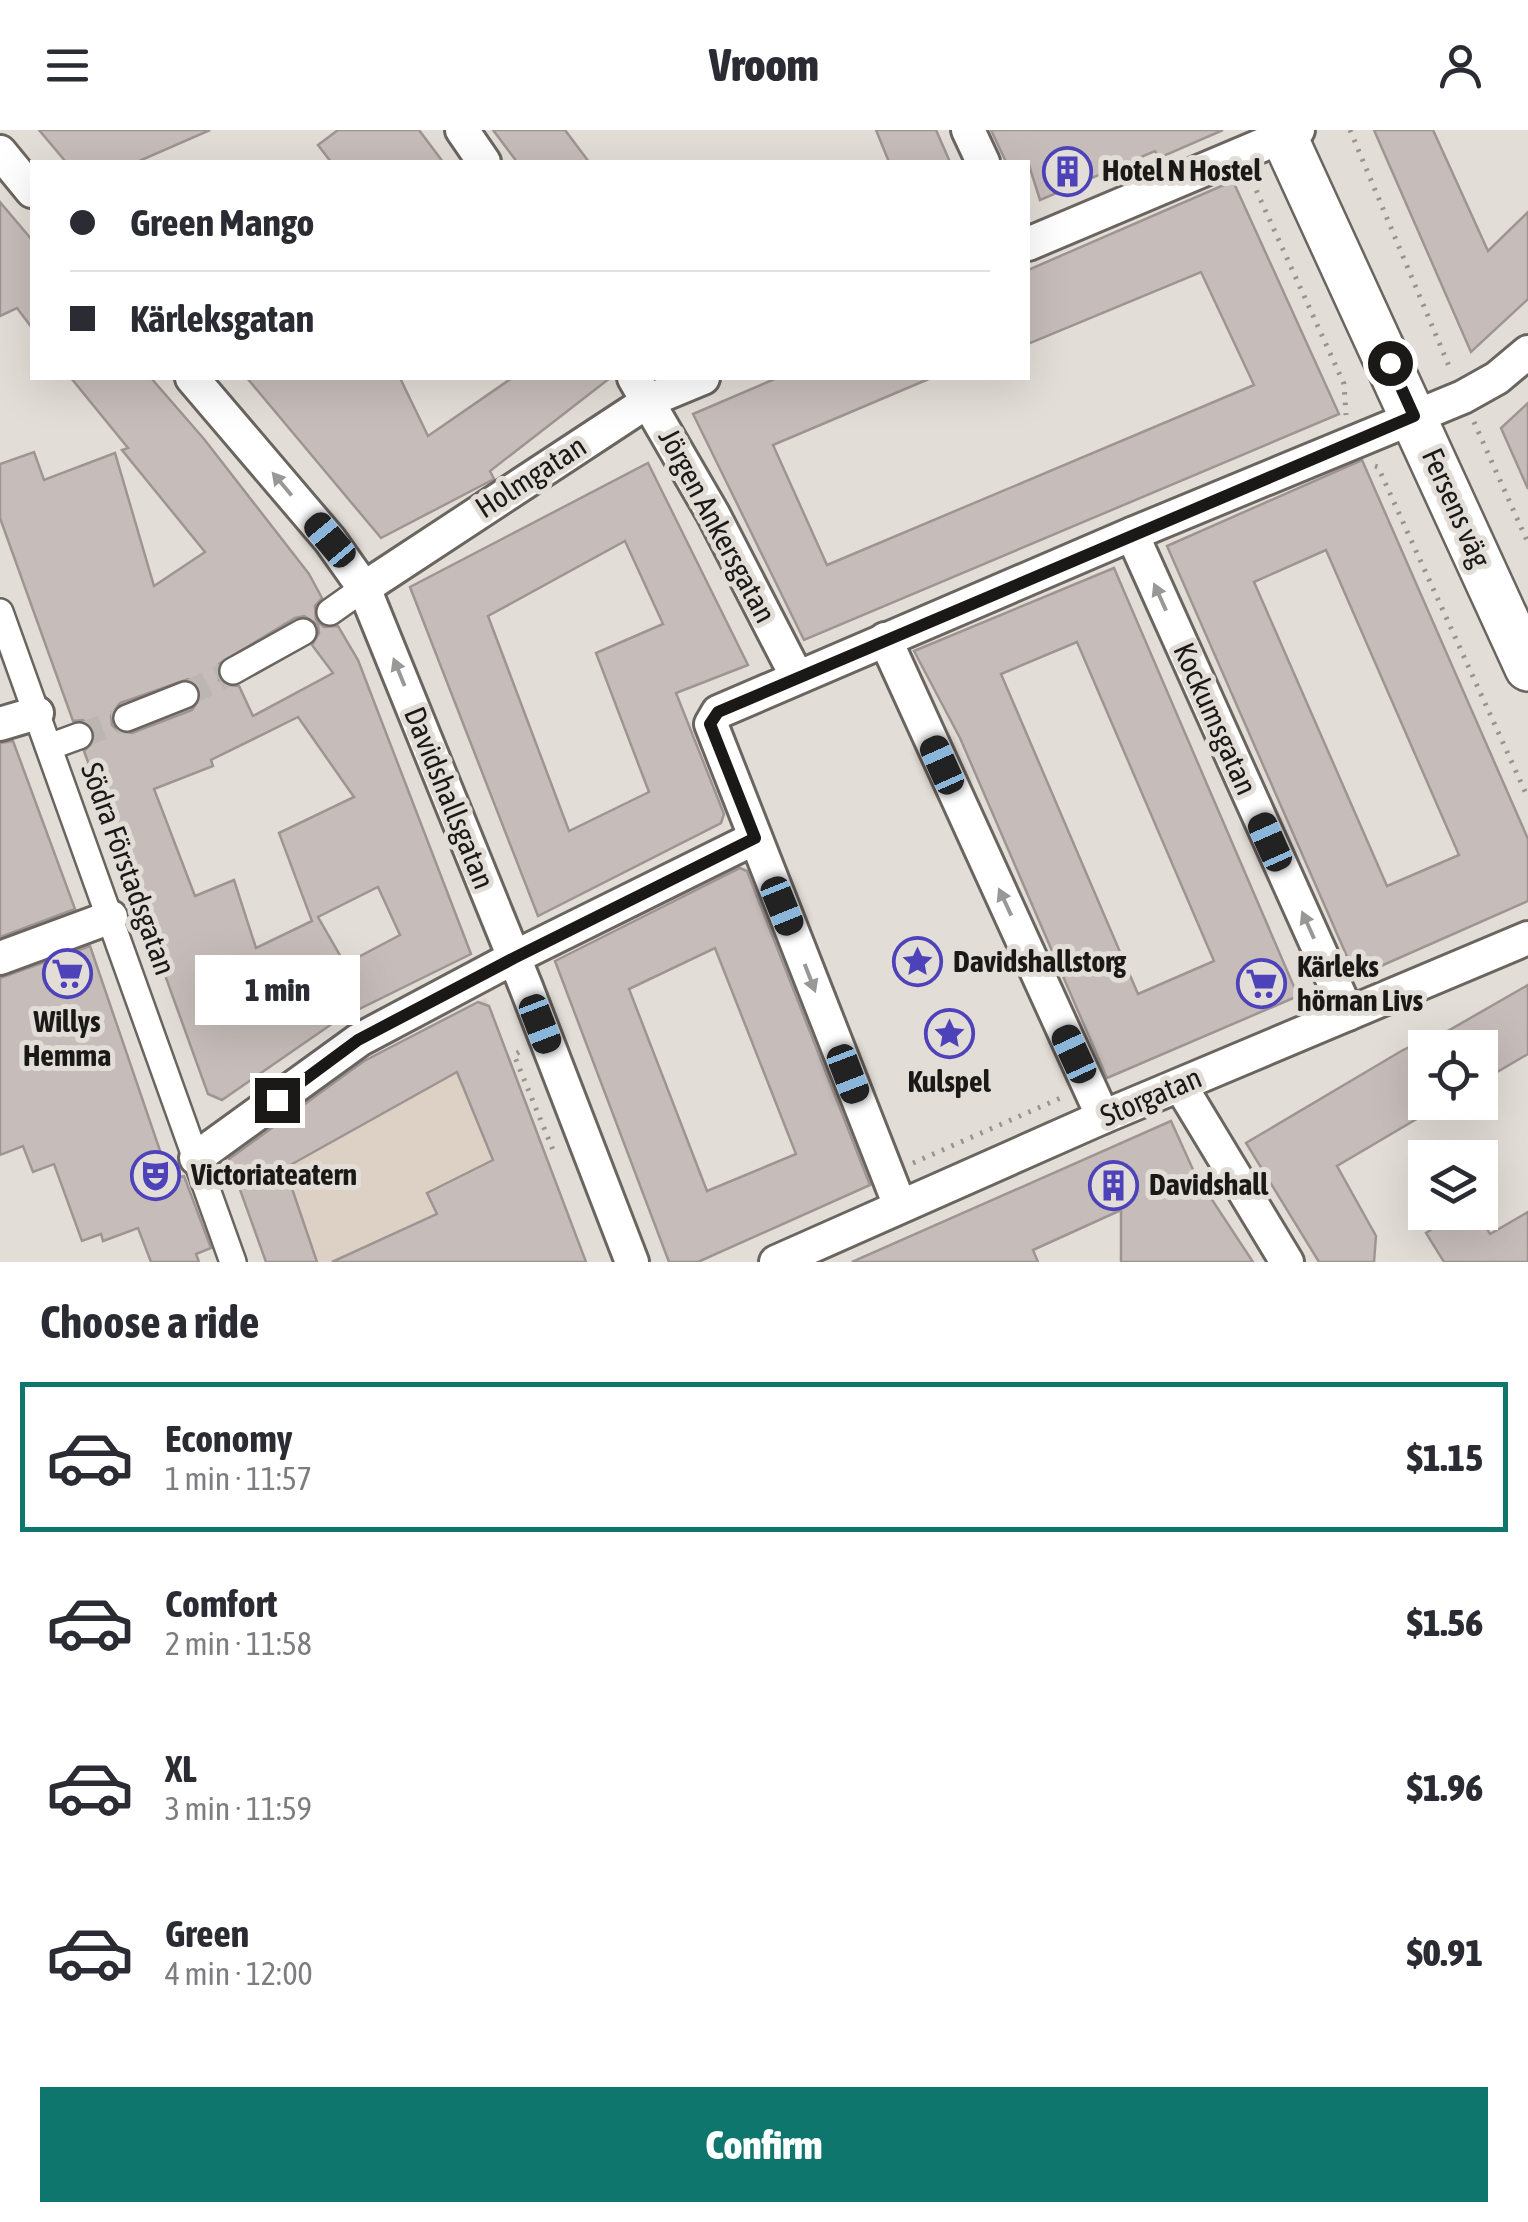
<!DOCTYPE html>
<html lang="en">
<head>
<meta charset="utf-8">
<style>
	:root { --surface:#fff; --page:#f7f7f7; --text:#2b2b33; --muted:#7c7c81; --line:#e1e1e2; --accent:#0f766e }
	body { margin:0; font-family:"Asap Condensed",sans-serif; background:var(--page); color:var(--text); height:100vh; display:flex; flex-direction:column; font-size:38px; white-space:nowrap }
	* { box-sizing:border-box; margin:0 }
	p { font-size:32px; color:var(--muted) }
	.icon { flex:none; width:55px; height:55px; fill:none; stroke:currentColor; stroke-width:2; stroke-linecap:round; stroke-linejoin:round }
	.map { position:relative; height:1132px; overflow:hidden }
	.side { display:flex; flex-direction:column; background:var(--surface); flex:1 }
	.side>* { flex:none }
	.guide { position:absolute; left:30px; top:30px; width:1000px; height:220px; border-radius:0px; box-shadow:0 10px 40px #0002; display:grid; align-content:center; height:220px; padding:0 40px; background:var(--surface) }
	.tools { position:absolute; left:1408px; top:900px; display:grid; gap:20px }
	.tools a { display:grid; place-items:center; width:90px; height:90px; border-radius:0px; background:var(--surface); box-shadow:0 10px 40px #0002; font-size:50px }
	.end { position:absolute; width:45px; height:45px; margin:-22px; border:12px solid #1b1917; background:#fff; box-shadow:0 0 0 5px #fff }
	.from { border-radius:50% }
	.bubble { position:absolute; height:70px; border-radius:0px; background:var(--surface); box-shadow:0 10px 40px #0002; font-size:32px; font-weight:800; line-height:70px; text-align:center }
	.car { position:absolute; width:30px; height:60px; margin:-30px -15px; border-radius:12px; box-shadow:0 0 8px 2px #0007; background:linear-gradient(#222 24%,#8ab4d8 0 40%,#222 0 76%,#8ab4d8 0 86%,#222 0) }
	.guide b { display:flex; align-items:center; gap:35px; height:95px; font-size:38px }
	.guide b+b { border-top:2px solid var(--line) }
	.guide i { width:25px; height:25px; background:var(--text) }
	ul { padding:0; list-style:none }
	li { display:flex; align-items:center; gap:30px; height:150px; margin:0 20px 15px; padding:0 20px; border:5px solid transparent; border-radius:0px }
	li div { flex:1 }
	li b { display:block; font-size:38px }
	li em { font-style:normal; font-weight:800 }
	li.current { border-color:var(--accent) }
	li>.icon { width:90px; height:90px; stroke-width:1.5 }
	h2 { padding:0 40px; font-size:45px; line-height:120px }
	.action { display:flex; gap:20px; margin-top:auto; padding:20px 40px }
	.action a { flex:1; height:115px; border-radius:0px; background:var(--accent); color:#fff; font-size:40px; font-weight:800; line-height:115px; text-align:center }
	header { display:flex; justify-content:space-between; align-items:center; height:130px; padding:0 40px; background:var(--surface); font-size:45px; font-weight:800 }
	.map>svg:first-child { display:block }
	.built { fill:#ddd0c5 }
	.building { fill:#c6bdba; stroke:#9e9593; stroke-width:2.5; fill-rule:evenodd }
	.lines { fill:none; stroke-linecap:round; stroke-linejoin:round }
	.pedestrian-tunnel { stroke:#bbb6b1; stroke-width:25; stroke-dasharray:25 12; stroke-linecap:butt }
	.pedestrian-casing { stroke:#6b6560; stroke-width:30 }
	.minor-casing { stroke:#6b6560; stroke-width:38 }
	.secondary-casing { stroke:#6b6560; stroke-width:50 }
	.path { stroke:#98948f; stroke-width:5; stroke-dasharray:2.5 8; stroke-linecap:butt }
	.pedestrian { stroke:#fff; stroke-width:25 }
	.minor { stroke:#fff; stroke-width:32 }
	.secondary { stroke:#fff; stroke-width:45 }
	.oneway { fill:#989897 }
	.route { stroke:#1b1917; stroke-width:12 }
	.labels { text-anchor:middle; stroke-width:10; stroke-linejoin:round; paint-order:stroke }
	.poi-label { font-size:30px; font-weight:bold; fill:#1b1917; stroke:#e3ddd7; text-anchor:start }
	.street-label { font-size:30px; fill:#1b1917; stroke:#e3ddd7 }
</style>
</head>
<body>
<header><svg class="icon" aria-label="menu" viewBox="0 0 24 24"><path d="M4 6h16M4 12h16M4 18h16"/></svg>Vroom<svg class="icon" aria-label="person" viewBox="0 0 24 24"><circle cx="12" cy="8" r="4"/><path d="M4 21q1-7 8-7t8 7"/></svg></header>
<div class="map">
<svg width="1528" height="1132" viewBox="0 0 1528 1132">
	<rect width="100%" height="100%" fill="#e3ddd7"/>
	<path class="built" d="M486,868L586,1132H266L229,1028L357,934Z"/>
	<g class="building">
		<path d="M39,0H210L137,32H66Z"/>
		<path d="M338,0H419L443,32H331L318,15Z"/>
		<path d="M493,0H565L589,32H517Z"/>
		<path d="M876,0H936L950,32H889Z"/>
		<path d="M991,0H1223L1159,28L1155,21L1040,70L1028,32H1006Z"/>
		<path d="M1374,0H1433L1488,121L1528,82V169L1471,222Z"/>
		<path d="M1233,51L1339,284L804,510L693,284L777,248H931L773,315L827,435L1254,255L1201,142L1028,214V140Z"/>
		<path d="M0,72L32,110V198L17,178L0,186Z"/>
		<path d="M71,248H151L204,309L309,444L322,468L315,476L316,490L324,497L338,496L358,530L471,824L339,889L222,970L208,964L84,621L95,610L94,600L83,590L73,591L0,388V334L34,322L44,350L115,323L154,456L205,422L122,320L128,318ZM304,486L318,495L319,503L312,515L333,543L253,586L239,556L226,555L219,550V534L295,488ZM188,549L196,553L201,566L192,580L132,603L118,601L112,595L111,585L120,573ZM298,587L354,667L279,703L312,791L256,818L234,750L195,766L154,659L213,636L211,630ZM378,757L400,805L345,834L318,787Z"/>
		<path d="M247,248H400L428,306L512,248H610L490,341L494,349L381,408Z"/>
		<path d="M1528,273V359L1501,298Z"/>
		<path d="M1362,330L1528,709V771L1356,847L1167,416ZM1326,420L1459,725L1387,756L1254,452Z"/>
		<path d="M648,333L748,535L676,563L724,684L721,693L538,786L410,457ZM625,411L663,494L596,523L649,662L569,701L488,486Z"/>
		<path d="M1114,438L1298,866L1107,948L960,608L914,521ZM1077,512L1214,831L1138,864L1001,544Z"/>
		<path d="M13,611L75,779L0,807V613Z"/>
		<path d="M740,738L747,741L870,1055L698,1132H669L555,831ZM715,818L796,1024L707,1061L629,859Z"/>
		<path d="M90,816L170,1050L184,1046L211,1118L196,1124L199,1132H151L138,1098L103,1111L101,1104L82,1111L54,1034L33,1042L23,1016L0,1025V848Z"/>
		<path d="M1528,855V924L1480,952V918H1425V984L1337,1036L1376,1106L1374,1132H1319L1246,1013L1403,920L1425,910V914Z"/>
		<path d="M478,872L489,876L586,1132H332L437,1084L427,1063L493,1030L457,942L285,1038L317,1132H266L229,1029L364,931Z"/>
		<path d="M1171,991L1195,1044L1253,1132H1121V1080L1033,1120L1038,1132H852Z"/>
		<path d="M1459,1082H1477L1490,1104L1528,1082V1132H1444L1426,1103Z"/>
	</g>
	<g class="lines">
		<g class="pedestrian-tunnel">
			<path d="M185,565L233,541"/>
			<path d="M79,606L127,588"/>
		</g>
		<defs>
			<g id="pedestrian">
				<path d="M0,482L233,1132"/>
				<path d="M330,482L364,458"/>
				<path d="M233,541L303,502"/>
				<path d="M127,588L185,565"/>
				<path d="M49,617L79,606"/>
			</g>
			<g id="minor">
				<path d="M462,0L484,32"/>
				<path d="M968,0L983,32"/>
				<path d="M0,22L32,61"/>
				<path d="M1028,114L1298,0"/>
				<path d="M192,248L330,410L364,458L526,857L632,1132"/>
				<path d="M634,248L713,384L797,547"/>
				<path d="M1132,404L1348,884"/>
				<path d="M364,458L650,270L703,248"/>
				<path d="M885,509L1103,987"/>
				<path d="M0,594L37,583"/>
				<path d="M0,828L111,787"/>
				<path d="M1180,955L1287,1132"/>
				<path d="M196,1028L359,910L513,828L755,708"/>
				<path d="M900,1076L711,594L718,582L1132,404L1463,267L1497,248L1528,222"/>
				<path d="M776,1132L1103,987L1528,808"/>
			</g>
			<path id="secondary" d="M1281,0L1528,538"/>
		</defs>
		<use href="#pedestrian" class="pedestrian-casing"/>
		<use href="#minor" class="minor-casing"/>
		<use href="#secondary" class="secondary-casing"/>
		<g class="path">
			<path d="M1350,0L1451,241"/>
			<path d="M1252,51L1344,254L1346,285"/>
			<path d="M1474,292L1528,413"/>
			<path d="M1375,336L1378,337L1528,668"/>
			<path d="M519,922L514,925L553,1020"/>
			<path d="M913,1033L1063,967"/>
		</g>
		<use href="#pedestrian" class="pedestrian"/>
		<use href="#minor" class="minor"/>
		<use href="#secondary" class="secondary"/>
	</g>
	<defs><path id="oneway-solid" d="M-6-.8H1V-3.2L6.5 0L1 3.2V.8H-6Z" transform="scale(2.5)"/></defs>
	<g class="oneway">
		<use href="#oneway-solid" transform="translate(282 354) rotate(-130)"/>
		<use href="#oneway-solid" transform="translate(1160 467) rotate(-114)"/>
		<use href="#oneway-solid" transform="translate(399 542) rotate(-112)"/>
		<use href="#oneway-solid" transform="translate(1005 772) rotate(-115)"/>
		<use href="#oneway-solid" transform="translate(1308 795) rotate(-114)"/>
		<use href="#oneway-solid" transform="translate(810 848) rotate(69)"/>
	</g>
	<g class="lines">
		<path class="route" d="M277,970L358,910L514,828L755,708L710,594L718,582L1414,286L1390,233"/>
	</g>
	<defs>
		<symbol id="building-ring" viewBox="-11 -11 22 22"><circle r="9.5" fill="#e3ddd7" stroke="#4d42b9" stroke-width="1.5"/><path d="M-4-6H4V6H1V3H-1V6H-4ZM-2.5-4.3h1.7v1.8h-1.7ZM.8-4.3h1.7v1.8H.8ZM-2.5-1h1.7V.8h-1.7ZM.8-1h1.7V.8H.8Z" fill="#4d42b9"/></symbol>
		<symbol id="sight-ring" viewBox="-11 -11 22 22"><circle r="9.5" fill="#e3ddd7" stroke="#4d42b9" stroke-width="1.5"/><path d="M0-6L1.8-2.2L6-1.7L2.9 1.2L3.7 5.4L0 3.3L-3.7 5.4L-2.9 1.2L-6-1.7L-1.8-2.2Z" fill="#4d42b9"/></symbol>
		<symbol id="supermarket-ring" viewBox="-11 -11 22 22"><circle r="9.5" fill="#e3ddd7" stroke="#4d42b9" stroke-width="1.5"/><path d="M-6-5.5h2.5l.6 2H6L4.5 2H-2.5L-4.4-4H-6ZM-1.5 3.2a1.3 1.3 0 1 0 .1 0ZM3 3.2a1.3 1.3 0 1 0 .1 0Z" fill="#4d42b9"/></symbol>
		<symbol id="theatre-ring" viewBox="-11 -11 22 22"><circle r="9.5" fill="#e3ddd7" stroke="#4d42b9" stroke-width="1.5"/><path d="M-5-5.5Q0-4 5-5.5V0Q5 5 0 6Q-5 5-5 0ZM-3.3-2.5H-1v1.5H-3.3ZM1-2.5H3.3v1.5H1ZM-2.8 1Q0 5.5 2.8 1Z" fill="#4d42b9"/></symbol>
	</defs>
	<g fill-rule="evenodd">
		<use href="#building-ring" x="1040" y="14" width="55" height="55"/>
		<use href="#sight-ring" x="890" y="804" width="55" height="55"/>
		<use href="#supermarket-ring" x="40" y="816" width="55" height="55"/>
		<use href="#supermarket-ring" x="1234" y="826" width="55" height="55"/>
		<use href="#sight-ring" x="922" y="876" width="55" height="55"/>
		<use href="#theatre-ring" x="128" y="1018" width="55" height="55"/>
		<use href="#building-ring" x="1086" y="1028" width="55" height="55"/>
	</g>
	<g class="labels">
		<g class="poi-label">
			<text x="1102" y="51">Hotel N Hostel</text>
			<text x="953" y="842">Davidshallstorg</text>
			<text x="1297" y="847">Kärleks<tspan x="1297" dy="34">hörnan Livs</tspan></text>
			<text x="67" y="902" text-anchor="middle">Willys<tspan x="67" dy="34">Hemma</tspan></text>
			<text x="949" y="962" text-anchor="middle">Kulspel</text>
			<text x="191" y="1055">Victoriateatern</text>
			<text x="1149" y="1065">Davidshall</text>
		</g>
		<g class="street-label">
			<text transform="translate(531 347) rotate(-33)" y="10">Holmgatan</text>
			<text transform="translate(1456 378) rotate(66)" y="10">Fersens väg</text>
			<text transform="translate(717 396) rotate(62)" y="10">Jörgen Ankersgatan</text>
			<text transform="translate(1215 589) rotate(66)" y="10">Kockumsgatan</text>
			<text transform="translate(449 668) rotate(68)" y="10">Davidshallsgatan</text>
			<text transform="translate(128 739) rotate(70)" y="10">Södra Förstadsgatan</text>
			<text transform="translate(1151 967) rotate(-23)" y="10">Storgatan</text>
		</g>
	</g>
</svg>
<div class="tools">
<a><svg class="icon" aria-label="locate" viewBox="0 0 24 24"><circle cx="12" cy="12" r="6"/><path d="M12 2v4M12 18v4M2 12h4M18 12h4"/></svg></a>
<a><svg class="icon" aria-label="layers" viewBox="0 0 24 24"><path d="M12 4l9 5-9 5-9-5zM3 14l9 5 9-5"/></svg></a>
</div>
<i class="end from" style="left:1390px;top:233px"></i>
<i class="end" style="left:277px;top:970px"></i>
<div class="bubble" style="left:195px;top:825px;width:165px">1 min</div>
<i class="car" style="left:330px;top:410px;rotate:320deg"></i>
<i class="car" style="left:942px;top:635px;rotate:336deg"></i>
<i class="car" style="left:1270px;top:712px;rotate:336deg"></i>
<i class="car" style="left:782px;top:776px;rotate:158deg"></i>
<i class="car" style="left:540px;top:894px;rotate:159deg"></i>
<i class="car" style="left:1074px;top:924px;rotate:335deg"></i>
<i class="car" style="left:848px;top:944px;rotate:159deg"></i>
<div class="guide">
<b><i class="from"></i>Green Mango</b>
<b><i></i>Kärleksgatan</b>
</div>
</div>
<section class="side">
<h2>Choose a ride</h2>
<ul>
<li class="current"><svg class="icon" aria-label="car" viewBox="0 0 24 24"><path d="M5 17H2v-5l4-1 3-4h7l3 4 3 1v5h-3M9 17h6M6 11h13"/><circle cx="7" cy="17" r="2"/><circle cx="17" cy="17" r="2"/></svg><div><b>Economy</b><p>1 min · 11:57</p></div><em>$1.15</em></li>
<li><svg class="icon" aria-label="car" viewBox="0 0 24 24"><path d="M5 17H2v-5l4-1 3-4h7l3 4 3 1v5h-3M9 17h6M6 11h13"/><circle cx="7" cy="17" r="2"/><circle cx="17" cy="17" r="2"/></svg><div><b>Comfort</b><p>2 min · 11:58</p></div><em>$1.56</em></li>
<li><svg class="icon" aria-label="car" viewBox="0 0 24 24"><path d="M5 17H2v-5l4-1 3-4h7l3 4 3 1v5h-3M9 17h6M6 11h13"/><circle cx="7" cy="17" r="2"/><circle cx="17" cy="17" r="2"/></svg><div><b>XL</b><p>3 min · 11:59</p></div><em>$1.96</em></li>
<li><svg class="icon" aria-label="car" viewBox="0 0 24 24"><path d="M5 17H2v-5l4-1 3-4h7l3 4 3 1v5h-3M9 17h6M6 11h13"/><circle cx="7" cy="17" r="2"/><circle cx="17" cy="17" r="2"/></svg><div><b>Green</b><p>4 min · 12:00</p></div><em>$0.91</em></li>
</ul>
<div class="action"><a>Confirm</a></div>
</section>
</body>
</html>
